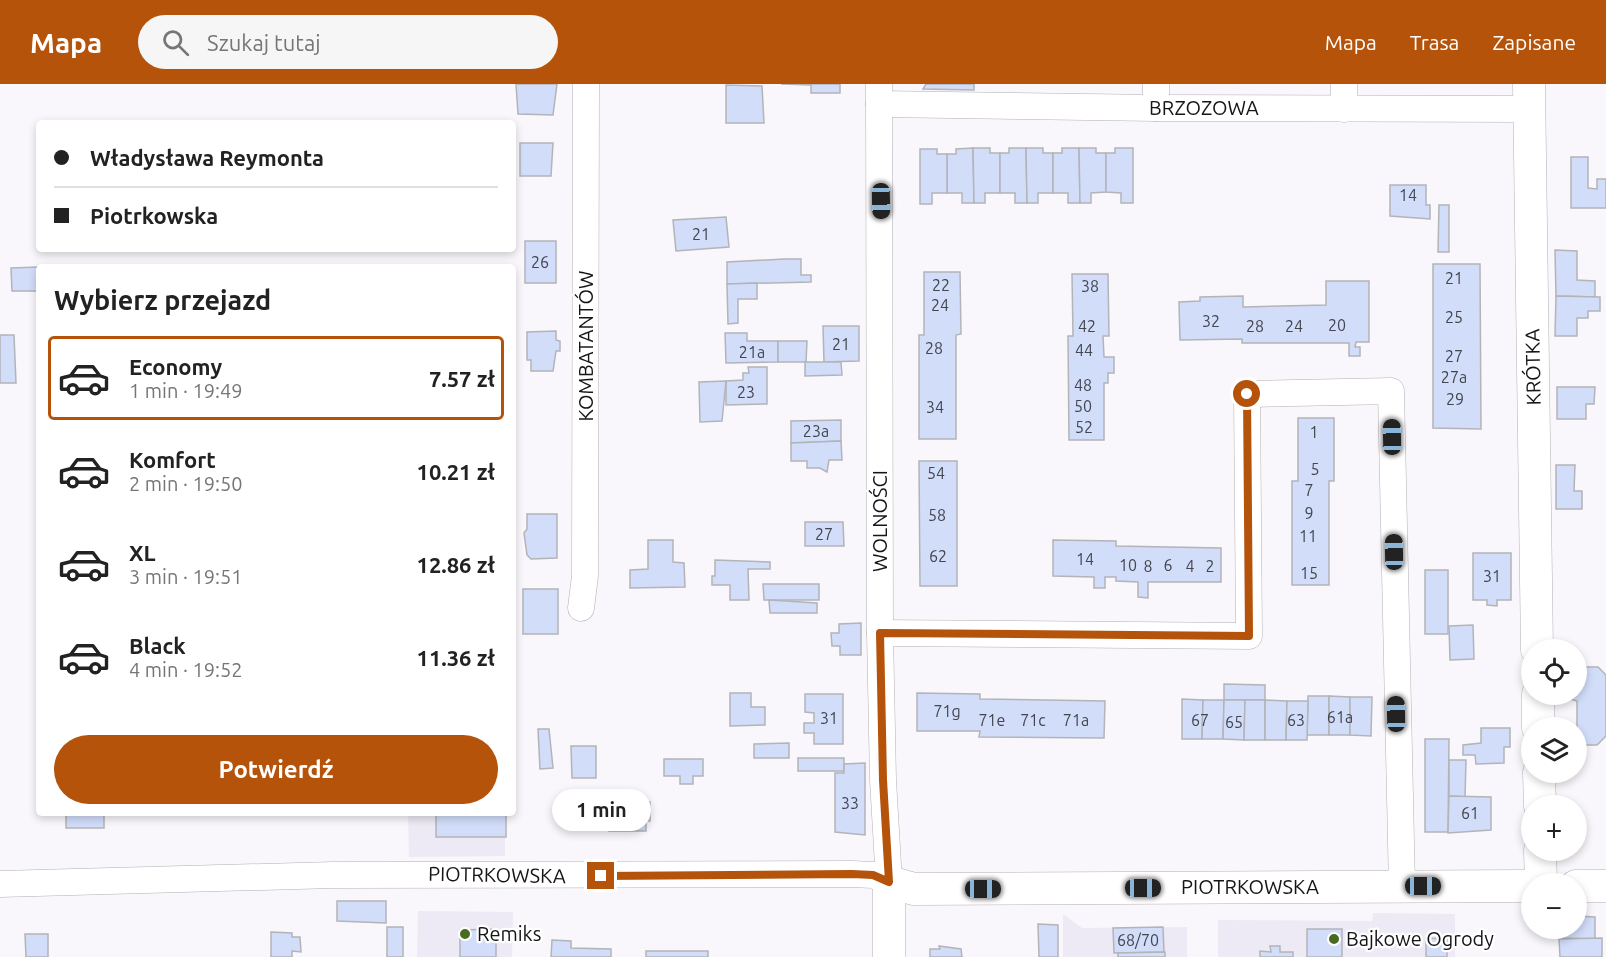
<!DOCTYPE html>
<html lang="pl">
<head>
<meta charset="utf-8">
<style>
	:root { --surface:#fff; --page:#f6f6f6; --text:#222; --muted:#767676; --line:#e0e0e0; --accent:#b45309 }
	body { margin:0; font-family:Ubuntu,sans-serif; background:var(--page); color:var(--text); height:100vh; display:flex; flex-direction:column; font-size:22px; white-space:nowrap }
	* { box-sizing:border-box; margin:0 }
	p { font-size:20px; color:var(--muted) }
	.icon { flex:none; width:33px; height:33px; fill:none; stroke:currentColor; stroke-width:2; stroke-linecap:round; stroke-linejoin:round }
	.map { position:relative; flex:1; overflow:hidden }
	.drawer { position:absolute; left:36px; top:180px; width:480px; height:552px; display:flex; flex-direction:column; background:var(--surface); border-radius:6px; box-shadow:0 3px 9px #0003 }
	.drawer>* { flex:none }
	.guide { position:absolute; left:36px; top:36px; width:480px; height:132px; border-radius:6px; box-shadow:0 3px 9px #0003; display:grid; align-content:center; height:132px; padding:0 18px; background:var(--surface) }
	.controls { position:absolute; left:1521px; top:555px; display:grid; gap:12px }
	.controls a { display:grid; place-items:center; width:66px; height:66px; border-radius:50%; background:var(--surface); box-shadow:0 3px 9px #0003; font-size:30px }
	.end { position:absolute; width:27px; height:27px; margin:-14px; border:8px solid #b45309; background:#fff; box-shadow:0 0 0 3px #fff }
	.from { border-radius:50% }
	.bubble { position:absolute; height:42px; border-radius:21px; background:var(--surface); box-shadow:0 3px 9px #0003; font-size:20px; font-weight:600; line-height:42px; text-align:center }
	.car { position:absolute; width:18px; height:36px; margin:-18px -9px; border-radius:8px; box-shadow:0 0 4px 2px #0007; background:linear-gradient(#222 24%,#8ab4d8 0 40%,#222 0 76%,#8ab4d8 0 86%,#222 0) }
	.guide b { display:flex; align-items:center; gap:21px; height:57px; font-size:22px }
	.guide b+b { border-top:2px solid var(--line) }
	.guide i { width:15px; height:15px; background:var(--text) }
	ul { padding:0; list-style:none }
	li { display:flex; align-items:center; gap:18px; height:84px; margin:0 12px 9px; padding:0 6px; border:3px solid transparent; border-radius:6px }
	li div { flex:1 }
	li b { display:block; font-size:22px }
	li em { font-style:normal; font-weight:600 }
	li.selected { border-color:var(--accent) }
	li>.icon { width:54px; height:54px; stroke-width:1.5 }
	h2 { padding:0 18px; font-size:27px; line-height:72px }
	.primary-button { display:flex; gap:12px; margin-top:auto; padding:12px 18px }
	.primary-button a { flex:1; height:69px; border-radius:36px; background:var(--accent); color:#fff; font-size:24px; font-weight:600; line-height:69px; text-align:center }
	header { display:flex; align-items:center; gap:36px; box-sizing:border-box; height:84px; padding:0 30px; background:var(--accent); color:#fff }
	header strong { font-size:28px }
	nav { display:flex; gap:33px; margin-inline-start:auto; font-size:21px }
	.search { width:420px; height:54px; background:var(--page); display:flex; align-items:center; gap:15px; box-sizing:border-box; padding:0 21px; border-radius:33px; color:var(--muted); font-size:22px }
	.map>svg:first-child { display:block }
	.built { fill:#eeeaf5 }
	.building { fill:#d2ddfa; stroke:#b2b4b8; stroke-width:1.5 }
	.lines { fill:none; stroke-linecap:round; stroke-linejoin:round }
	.minor-casing { stroke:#b2b0b4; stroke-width:27 }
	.tertiary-casing { stroke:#b2b0b4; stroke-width:33 }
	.minor { stroke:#fff; stroke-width:26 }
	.tertiary { stroke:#fff; stroke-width:32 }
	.route { stroke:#b45309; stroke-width:8 }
	.poi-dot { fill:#496a21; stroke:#fff; stroke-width:2 }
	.labels { text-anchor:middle; stroke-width:4.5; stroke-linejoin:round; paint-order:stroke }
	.number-label { font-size:16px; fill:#44464f }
	.street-label { font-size:20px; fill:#151416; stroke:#fff }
	.poi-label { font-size:20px; fill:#151416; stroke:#fff; text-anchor:start }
</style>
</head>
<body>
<header>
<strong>Mapa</strong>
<div class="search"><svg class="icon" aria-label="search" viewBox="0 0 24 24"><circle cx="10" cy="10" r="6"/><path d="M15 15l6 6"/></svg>Szukaj tutaj</div>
<nav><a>Mapa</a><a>Trasa</a><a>Zapisane</a></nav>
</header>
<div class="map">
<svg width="1606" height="873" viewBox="0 0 1606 873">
	<rect width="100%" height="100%" fill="#f9f7fb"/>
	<g class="built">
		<path d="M408,729H505V772L409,773Z"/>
		<path d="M418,827L513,828L512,873H417Z"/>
		<path d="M1373,829L1455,830V873H1218V836L1372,837Z"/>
		<path d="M1063,830L1082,844L1187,843V873H1063Z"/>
	</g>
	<g class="building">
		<path d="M516,0H557L553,31L518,30Z"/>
		<path d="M781,0H840V9H811V1Z"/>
		<path d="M926,0H974V6L923,5Z"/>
		<path d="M726,1L762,2L764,39H726Z"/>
		<path d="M520,59H553L551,92H520Z"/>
		<path d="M973,64L974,119H962V109H947V70H956V65Z"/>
		<path d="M973,64H990V69H1000V109H985V119H974Z"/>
		<path d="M1009,64H1026L1027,119H1015V109H1000V69H1009Z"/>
		<path d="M1026,64H1043V69H1053V109H1038V119H1027Z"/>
		<path d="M1062,64H1079L1080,119H1068V109H1053V69H1062Z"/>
		<path d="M1079,64H1096V69H1106V108L1091,109V119H1080Z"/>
		<path d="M1115,64H1133V119H1121V109L1106,108V69H1115Z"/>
		<path d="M920,65H937V70H947V109H932V120H920Z"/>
		<path d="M1571,73H1588V104L1597,105V95H1606V124H1571Z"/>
		<path d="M1390,101H1426V121H1430V135L1390,132Z"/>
		<path d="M1439,121H1449V168H1438Z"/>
		<path d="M726,133L729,163L676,167L673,136Z"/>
		<rect x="525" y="157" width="31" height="42"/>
		<path d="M1555,166L1577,167V196L1595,197V213L1556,212Z"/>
		<path d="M784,175H801V191H811V198L727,200V178Z"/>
		<path d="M1433,180H1480L1481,345L1433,344Z"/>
		<path d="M39,183V207H12L11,184Z"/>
		<path d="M924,188H960L961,250L956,251V355H919V251H924Z"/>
		<path d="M1072,190H1108L1109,252H1103L1104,273H1114V289H1108V299H1104V356H1069L1068,252H1073Z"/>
		<path d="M1326,197H1369V258H1356L1355,263H1360V272H1349V259H1242V255L1180,256L1179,218L1200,217V213L1243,212V223L1326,221Z"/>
		<path d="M757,199V215H738V239L728,240L727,200Z"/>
		<path d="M1556,212L1600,213V227H1588V234H1577V252H1555Z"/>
		<path d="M823,242H859V277L824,278Z"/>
		<path d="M556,247V256L560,257V267H556L553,287H531V276H527V248Z"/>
		<path d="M725,249H747V257H778V278L726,279Z"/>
		<path d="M0,251H14L16,299H0Z"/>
		<path d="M778,257H807L806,278H778Z"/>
		<path d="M805,278H841L842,291L805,292Z"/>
		<path d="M748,283H767V320L726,321V297L743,296V289H749Z"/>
		<path d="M726,297L722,337L700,338L699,298Z"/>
		<path d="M1557,303H1595L1594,320H1586V335H1557Z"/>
		<path d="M1298,334H1334V397H1329V501H1292V397H1298Z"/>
		<path d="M841,336V357L791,359V337Z"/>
		<path d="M841,357L842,376H829L827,388L820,384H807V377H791V359Z"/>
		<path d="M919,377H957V502H920Z"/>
		<path d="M1556,381H1575L1574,407H1582V425H1556Z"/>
		<path d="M527,430H557V474L531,475L527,471L524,449L527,445Z"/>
		<path d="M805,438H843L844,462H805Z"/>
		<path d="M648,456H673V478L684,479L685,503L630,504V486L648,485Z"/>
		<path d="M1053,456L1116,457V462L1221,464V498H1148V514L1138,513V498L1116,497V493H1105V504H1094V493L1053,492Z"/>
		<path d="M1473,469H1511V516H1497V522L1487,521V516H1473Z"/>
		<path d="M715,476L770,478V485H748L749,516H730V501H712V492H715Z"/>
		<rect x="1425" y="486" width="23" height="64"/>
		<path d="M763,500H819V516H764Z"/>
		<rect x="523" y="505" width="35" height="45"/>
		<path d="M769,516L817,519V529H770Z"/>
		<path d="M861,539V571H840V562H832L831,549H839V540Z"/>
		<path d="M1473,541L1474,575L1450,576L1449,542Z"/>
		<path d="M1586,583H1598L1606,591V652L1597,661H1586L1577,651V617L1566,614L1567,610H1576L1578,592Z"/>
		<path d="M1224,600L1265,601V616H1224Z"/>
		<path d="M730,609H751V623H765V641L730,642Z"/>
		<path d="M917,609L980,610V615L1105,617L1104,654L979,653L980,647H917Z"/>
		<path d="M805,610H843V660H814V649H804V639H814V629L805,628Z"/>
		<path d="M1308,612H1329V651H1307Z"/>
		<path d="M1329,612L1350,613V651H1329Z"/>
		<path d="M1350,613H1372L1371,652L1350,651Z"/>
		<path d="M1182,615L1203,616L1202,655H1182Z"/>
		<path d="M1203,616H1224L1223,655H1202Z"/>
		<path d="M1224,616H1245L1244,656L1223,655Z"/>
		<path d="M1245,616H1265V656H1244Z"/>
		<path d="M1265,616L1287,617L1286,656H1265Z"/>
		<path d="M1287,617H1308L1307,656H1286Z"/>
		<path d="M1481,644H1510V663H1504V679L1476,680L1475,671H1463V661L1481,659Z"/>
		<path d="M538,645H549L553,684L540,685Z"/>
		<path d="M1425,655H1449L1448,748H1425Z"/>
		<path d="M789,659V674H754V660Z"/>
		<path d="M571,662H596V694H572Z"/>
		<rect x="798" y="674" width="46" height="13"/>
		<path d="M664,675H703V692H693V700H680V692H664Z"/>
		<path d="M1449,676H1466L1465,713L1449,712Z"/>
		<path d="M865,679V751L835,748V689H844V680Z"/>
		<path d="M1449,712L1491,713V746L1448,749Z"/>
		<path d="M650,718V737H646V747H609V719Z"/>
		<rect x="66" y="729" width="38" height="15"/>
		<rect x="436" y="729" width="70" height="24"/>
		<path d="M337,817H386V839L337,837Z"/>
		<path d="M1576,832L1595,833V855L1563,854V844H1576Z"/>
		<path d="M1038,840L1058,841V873H1039Z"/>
		<rect x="387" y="843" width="16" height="30"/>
		<path d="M1163,843L1164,868L1114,869L1113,844Z"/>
		<path d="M496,845V873H460V846Z"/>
		<rect x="1307" y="845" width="35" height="28"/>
		<path d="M271,848L292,849V853H300L301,868L292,867V873H271Z"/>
		<path d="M25,850H48V873H26Z"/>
		<path d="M1426,854L1447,855V873H1426Z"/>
		<path d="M1602,854V873H1560L1559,855Z"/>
		<path d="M552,856L571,857V864L611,865V873H551Z"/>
		<path d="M939,862L961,865L962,873H930V865H940Z"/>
		<path d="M1270,862H1280V868H1293V873H1260V867L1271,868Z"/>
		<rect x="646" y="867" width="62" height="6"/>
		<path d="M1165,868V873H1118V869Z"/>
	</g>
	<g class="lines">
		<defs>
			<g id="minor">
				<path d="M1156,0V24"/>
				<path d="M1344,0V25"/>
				<path d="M879,20L1156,24L1529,25"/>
				<path d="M581,524L585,492L586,0"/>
				<path d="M880,549L1249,552L1247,310L1391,307L1402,803"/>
				<path d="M0,800L333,791L852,790L873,791L889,798L883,696L880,549L879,0"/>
			</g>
			<g id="tertiary">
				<path d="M1529,0L1537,566"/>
				<path d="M1538,610V644"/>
				<path d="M1539,688L1540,722"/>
				<path d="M1540,766L1541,800"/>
				<path d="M1576,802H1606"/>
				<path d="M889,873V798L914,805L1532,802"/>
			</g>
		</defs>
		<use href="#minor" class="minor-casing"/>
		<use href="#tertiary" class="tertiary-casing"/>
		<use href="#minor" class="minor"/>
		<use href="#tertiary" class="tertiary"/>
	</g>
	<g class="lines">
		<path class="route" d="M601,792L852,790L873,791L889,798L883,696L880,549L1249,552L1247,310"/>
	</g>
	<g class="poi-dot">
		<circle cx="465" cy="850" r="6"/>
		<circle cx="1334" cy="855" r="6"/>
	</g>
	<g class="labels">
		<g class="number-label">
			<text x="1408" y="117">14</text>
			<text x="701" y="156">21</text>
			<text x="540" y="184">26</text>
			<text x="1454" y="200">21</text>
			<text x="941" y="207">22</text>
			<text x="1090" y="208">38</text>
			<text x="940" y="227">24</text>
			<text x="1454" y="239">25</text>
			<text x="1211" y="243">32</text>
			<text x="1337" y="247">20</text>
			<text x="1087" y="248">42</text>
			<text x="1255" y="248">28</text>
			<text x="1294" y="248">24</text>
			<text x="841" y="266">21</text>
			<text x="934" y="270">28</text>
			<text x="1084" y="272">44</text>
			<text x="752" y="274">21a</text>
			<text x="1454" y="278">27</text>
			<text x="1454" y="299">27a</text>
			<text x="1083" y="307">48</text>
			<text x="746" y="314">23</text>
			<text x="1455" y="321">29</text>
			<text x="1083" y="328">50</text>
			<text x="935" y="329">34</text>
			<text x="1084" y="349">52</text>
			<text x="816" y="353">23a</text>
			<text x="1314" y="354">1</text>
			<text x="1315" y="391">5</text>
			<text x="936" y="395">54</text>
			<text x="1309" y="412">7</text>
			<text x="1309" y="435">9</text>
			<text x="937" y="437">58</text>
			<text x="824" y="456">27</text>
			<text x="1308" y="458">11</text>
			<text x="938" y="478">62</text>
			<text x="1085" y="481">14</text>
			<text x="1128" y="487">10</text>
			<text x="1168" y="487">6</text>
			<text x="1148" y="488">8</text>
			<text x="1190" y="488">4</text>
			<text x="1210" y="488">2</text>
			<text x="1309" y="495">15</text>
			<text x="1492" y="498">31</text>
			<text x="947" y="633">71g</text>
			<text x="1340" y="639">61a</text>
			<text x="829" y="640">31</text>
			<text x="992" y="642">71e</text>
			<text x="1033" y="642">71c</text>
			<text x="1076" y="642">71a</text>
			<text x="1200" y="642">67</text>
			<text x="1296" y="642">63</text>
			<text x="1234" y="644">65</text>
			<text x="850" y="725">33</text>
			<text x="1470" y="735">61</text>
			<text x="1138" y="862">68/70</text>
		</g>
		<g class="street-label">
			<text x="1204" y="31">BRZOZOWA</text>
			<text transform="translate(586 262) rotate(-90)" y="7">KOMBATANTÓW</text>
			<text transform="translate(1533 283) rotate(-91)" y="7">KRÓTKA</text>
			<text transform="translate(880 437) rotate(-90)" y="7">WOLNOŚCI</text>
			<text transform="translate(497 791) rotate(1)" y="7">PIOTRKOWSKA</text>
			<text x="1250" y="810">PIOTRKOWSKA</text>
		</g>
		<g class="poi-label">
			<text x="477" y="857">Remiks</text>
			<text x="1346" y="862">Bajkowe Ogrody</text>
		</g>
	</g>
</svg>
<div class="controls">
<a><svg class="icon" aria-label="locate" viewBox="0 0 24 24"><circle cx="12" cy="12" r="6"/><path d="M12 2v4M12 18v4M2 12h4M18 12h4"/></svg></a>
<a><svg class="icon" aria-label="layers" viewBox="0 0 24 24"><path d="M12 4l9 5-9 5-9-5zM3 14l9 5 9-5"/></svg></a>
<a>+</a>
<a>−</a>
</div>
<i class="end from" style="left:1247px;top:310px"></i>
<i class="end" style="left:601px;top:792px"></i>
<div class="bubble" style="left:552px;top:705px;width:99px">1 min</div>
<i class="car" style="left:881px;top:117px;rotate:179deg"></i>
<i class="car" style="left:1392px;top:353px;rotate:359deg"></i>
<i class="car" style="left:1394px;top:468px;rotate:359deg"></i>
<i class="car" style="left:1396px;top:630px;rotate:359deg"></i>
<i class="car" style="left:1423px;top:802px;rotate:90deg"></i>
<i class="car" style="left:1143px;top:804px;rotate:90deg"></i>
<i class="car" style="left:983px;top:805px;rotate:90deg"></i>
<div class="guide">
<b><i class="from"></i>Władysława Reymonta</b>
<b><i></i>Piotrkowska</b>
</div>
<section class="drawer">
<h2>Wybierz przejazd</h2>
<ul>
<li class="selected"><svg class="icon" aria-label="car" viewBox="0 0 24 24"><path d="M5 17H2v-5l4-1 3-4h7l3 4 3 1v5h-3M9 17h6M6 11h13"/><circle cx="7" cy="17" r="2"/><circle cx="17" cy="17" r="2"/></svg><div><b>Economy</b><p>1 min · 19:49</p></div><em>7.57 zł</em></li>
<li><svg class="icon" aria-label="car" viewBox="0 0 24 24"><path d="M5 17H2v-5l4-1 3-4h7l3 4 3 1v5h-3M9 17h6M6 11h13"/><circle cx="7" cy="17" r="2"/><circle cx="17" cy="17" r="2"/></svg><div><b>Komfort</b><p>2 min · 19:50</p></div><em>10.21 zł</em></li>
<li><svg class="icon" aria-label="car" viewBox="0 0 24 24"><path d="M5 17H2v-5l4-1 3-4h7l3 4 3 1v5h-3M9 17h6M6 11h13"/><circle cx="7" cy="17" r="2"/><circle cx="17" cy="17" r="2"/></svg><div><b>XL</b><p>3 min · 19:51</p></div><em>12.86 zł</em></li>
<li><svg class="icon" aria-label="car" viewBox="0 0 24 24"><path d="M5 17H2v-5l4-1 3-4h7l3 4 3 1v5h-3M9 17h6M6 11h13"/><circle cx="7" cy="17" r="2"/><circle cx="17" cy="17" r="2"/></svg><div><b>Black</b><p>4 min · 19:52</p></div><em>11.36 zł</em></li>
</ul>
<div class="primary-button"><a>Potwierdź</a></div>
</section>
</div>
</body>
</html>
